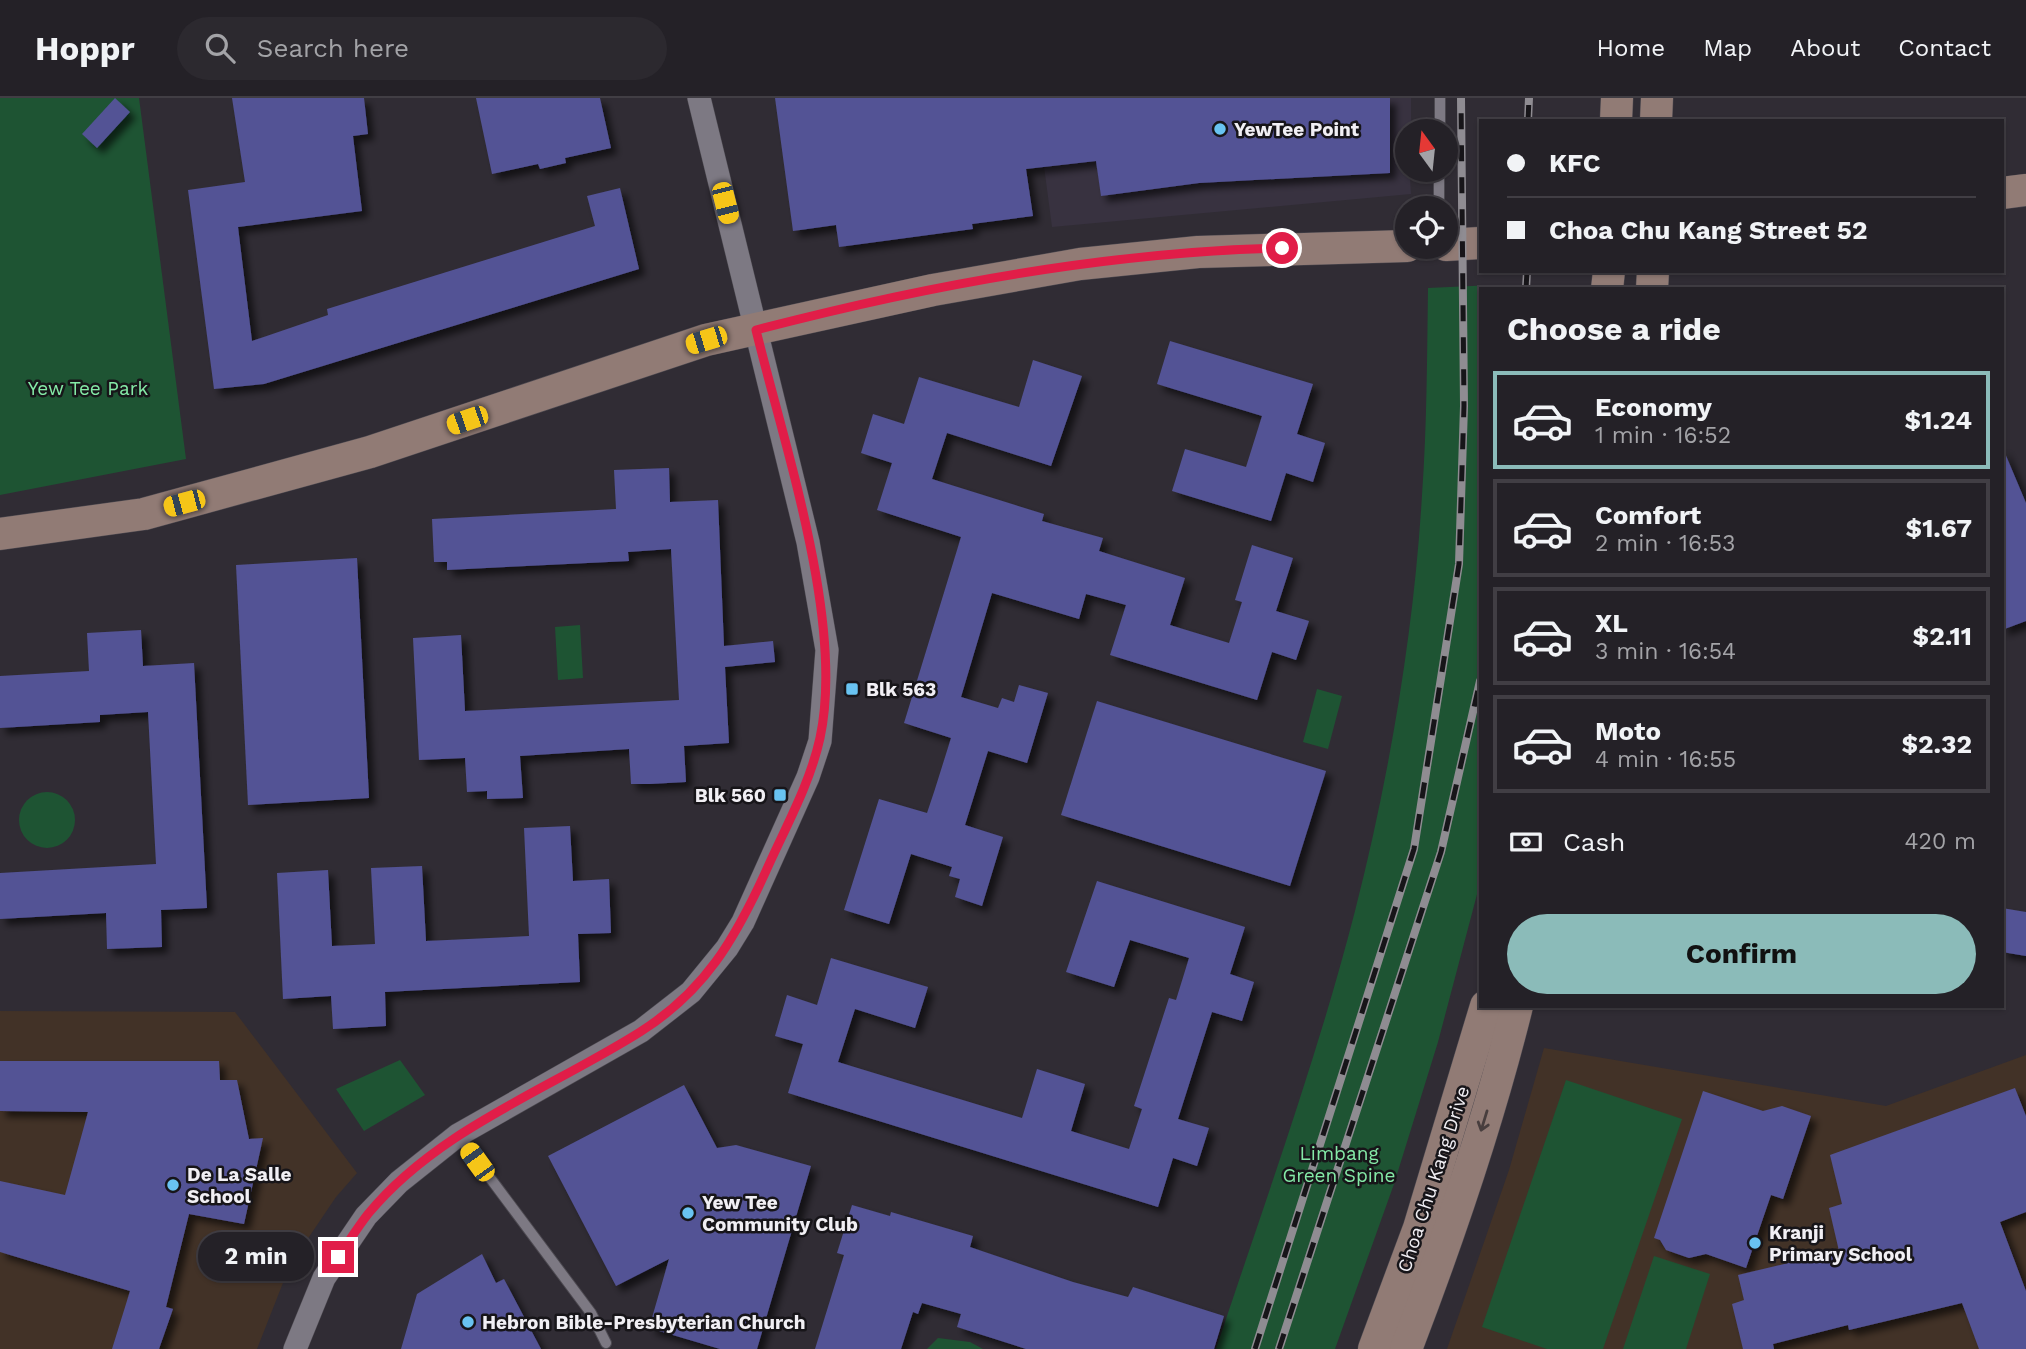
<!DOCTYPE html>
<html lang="en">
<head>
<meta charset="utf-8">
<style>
	:root { --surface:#242127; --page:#2c292f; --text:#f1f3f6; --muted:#a3a3a7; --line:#413e44; --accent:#8bbbb9 }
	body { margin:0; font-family:"Work Sans",sans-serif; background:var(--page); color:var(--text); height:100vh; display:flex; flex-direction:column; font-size:26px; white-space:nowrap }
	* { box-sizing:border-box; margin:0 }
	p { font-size:23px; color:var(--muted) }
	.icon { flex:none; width:38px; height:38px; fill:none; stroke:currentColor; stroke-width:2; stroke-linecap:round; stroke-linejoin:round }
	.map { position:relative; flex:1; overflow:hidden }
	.panel { position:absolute; left:1479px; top:189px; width:525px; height:721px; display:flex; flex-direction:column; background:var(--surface); border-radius:0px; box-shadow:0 2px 5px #0004,0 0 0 2px var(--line) }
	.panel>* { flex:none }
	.top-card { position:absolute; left:1479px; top:21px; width:525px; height:154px; border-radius:0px; box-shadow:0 2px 5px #0004,0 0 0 2px var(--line); display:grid; align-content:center; height:154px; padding:0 28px; background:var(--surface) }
	.needle { width:46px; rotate:345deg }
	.fabs { position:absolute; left:1395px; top:21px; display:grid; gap:14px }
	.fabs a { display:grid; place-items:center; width:63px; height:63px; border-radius:50%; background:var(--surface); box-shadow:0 2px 5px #0004,0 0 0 2px var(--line); font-size:35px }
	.end { position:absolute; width:32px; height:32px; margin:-16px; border:9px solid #e11d48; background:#fff; box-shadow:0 0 0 4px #fff }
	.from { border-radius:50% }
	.bubble { position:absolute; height:49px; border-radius:24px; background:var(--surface); box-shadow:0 2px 5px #0004,0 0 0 2px var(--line); font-size:23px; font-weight:700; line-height:49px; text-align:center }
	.car { position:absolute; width:21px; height:42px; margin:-21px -10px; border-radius:9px; box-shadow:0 0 5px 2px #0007; background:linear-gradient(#f5c518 24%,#345 0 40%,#f5c518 0 76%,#345 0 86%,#f5c518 0) }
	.top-card b { display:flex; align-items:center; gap:24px; height:66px; font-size:26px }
	.top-card b+b { border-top:2px solid var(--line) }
	.top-card i { width:18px; height:18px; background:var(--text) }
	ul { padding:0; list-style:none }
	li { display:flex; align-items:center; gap:21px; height:98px; margin:0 14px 10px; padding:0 14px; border:4px solid var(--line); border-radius:0px }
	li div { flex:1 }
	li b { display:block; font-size:26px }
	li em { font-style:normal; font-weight:700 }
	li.on { border-color:var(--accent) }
	li>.icon { width:63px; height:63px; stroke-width:1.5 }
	h2 { padding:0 28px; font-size:32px; line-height:84px }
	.pay { display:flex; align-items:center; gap:18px; height:77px; padding:0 28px; font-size:26px }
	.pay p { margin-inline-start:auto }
	.button { display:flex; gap:14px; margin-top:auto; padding:14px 28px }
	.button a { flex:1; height:80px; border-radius:42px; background:var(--accent); color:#111; font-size:28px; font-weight:700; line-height:80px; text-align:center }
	header { display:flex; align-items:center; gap:42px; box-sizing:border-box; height:98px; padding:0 35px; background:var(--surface); border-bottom:2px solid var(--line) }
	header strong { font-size:33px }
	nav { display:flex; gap:38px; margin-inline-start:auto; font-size:24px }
	.search { width:490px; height:63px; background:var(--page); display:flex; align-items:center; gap:18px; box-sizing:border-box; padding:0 24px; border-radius:38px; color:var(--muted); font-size:26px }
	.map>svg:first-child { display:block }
	.built { fill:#383240 }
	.education { fill:#423227 }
	.green { fill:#1e5433 }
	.building { fill:#535395; filter:url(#shadow) }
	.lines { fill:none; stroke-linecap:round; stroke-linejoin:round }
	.lane-casing { stroke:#4c4950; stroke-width:12 }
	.street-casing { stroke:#4c4950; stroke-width:24 }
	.secondary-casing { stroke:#4c4950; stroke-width:33 }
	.lane { stroke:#7d7983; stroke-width:10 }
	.street { stroke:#7d7983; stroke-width:23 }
	.secondary { stroke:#917b75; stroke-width:32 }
	.rail-casing { stroke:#8f8c92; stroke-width:8 }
	.rail { stroke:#171519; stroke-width:5; stroke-dasharray:16; stroke-linecap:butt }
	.oneway { stroke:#483e3e }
	.route { stroke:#e11d48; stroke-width:9 }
	.poi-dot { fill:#69c3f1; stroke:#171519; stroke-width:2.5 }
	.labels { text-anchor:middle; stroke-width:5; stroke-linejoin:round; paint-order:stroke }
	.poi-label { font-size:19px; font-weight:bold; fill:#f1eff4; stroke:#171519; text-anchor:start }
	.park-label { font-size:19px; fill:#85eaa7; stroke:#171519 }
	.street-label { font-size:19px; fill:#f1eff4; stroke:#171519 }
</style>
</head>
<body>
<header>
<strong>Hoppr</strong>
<div class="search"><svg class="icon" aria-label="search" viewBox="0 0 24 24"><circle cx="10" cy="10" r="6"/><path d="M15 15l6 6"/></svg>Search here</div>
<nav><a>Home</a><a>Map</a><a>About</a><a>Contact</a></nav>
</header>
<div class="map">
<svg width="2026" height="1251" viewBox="0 0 2026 1251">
	<defs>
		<filter id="shadow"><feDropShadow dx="6" dy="6" stdDeviation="3.5" flood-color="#0009"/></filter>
	</defs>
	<rect width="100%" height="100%" fill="#302c34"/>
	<path class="built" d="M1035,0H1411V33H1407L1411,96L1052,129Z"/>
	<g class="education">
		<path d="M0,913L235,914L357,1075L336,1099L290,1167L257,1251H0Z"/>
		<path d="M1544,950L1886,1008L2026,957V1251H1447L1509,1072Z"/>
	</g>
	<g class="green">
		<path d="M0,0H139L186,361L0,397Z"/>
		<path d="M1494,187L1516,191H1480V785L1438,944L1394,1086L1335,1251H1216C1264,1106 1317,961 1355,813C1389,680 1414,534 1422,397C1427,328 1427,259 1428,190Z"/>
		<path d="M580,527L583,580L558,582L555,529Z"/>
		<path d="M1317,591L1342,598L1328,651L1303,644Z"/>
		<circle cx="47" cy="722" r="28"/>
		<path d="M400,962L425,997L364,1033L336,991Z"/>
		<path d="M1566,982L1682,1021L1603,1251H1547L1482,1229Z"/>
		<path d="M1654,1158L1710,1176L1686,1251H1623Z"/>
		<path d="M938,1240L970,1244L983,1251H927Z"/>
	</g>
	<g class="building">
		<path d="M115,0L130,14L97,50L82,36Z"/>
		<path d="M232,0H364L368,36L353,38L362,113L238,129L252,243L328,217L327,211L595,128L587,98L620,90L639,171L264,286L214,291L188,92L245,84Z"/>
		<path d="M476,0H600L611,50L565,60L566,65L540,71L538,66L492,76Z"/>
		<path d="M775,0H1390V75L1199,85L1101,98L1096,63L1026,71L1033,118L972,126L973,131L839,149L836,127L793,133Z"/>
		<path d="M1170,243L1313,286L1297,336L1325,345L1313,384L1286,375L1271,423L1172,393L1185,351L1246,369L1262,318L1157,286Z"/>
		<path d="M1033,262L1082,278L1051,368L947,335L932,381L1044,416L1042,423L1103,440L1099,453L1185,480L1170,527L1229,545L1242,504L1235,502L1252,447L1293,460L1276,513L1309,523L1296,562L1272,554L1257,602L1110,557L1126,507L1086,496L1079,521L992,495L961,599L998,610L1002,600L1014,604L1019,587L1048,595L1027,665L988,653L965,727L1003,739L982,808L955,799L960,781L949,778L952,769L911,756L889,826L844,812L879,701L927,715L935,691L951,640L904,625L961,439L877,412L892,365L861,355L873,316L904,326L919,279L1019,309Z"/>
		<path d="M2002,348L2026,405V523L2002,532Z"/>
		<path d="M669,370L670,404L718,402L724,548L773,543L775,564L725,569L729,645L684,648L686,684L650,686H631L629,651L520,658L523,700L487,701V693L467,694L465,660L419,662L413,540L461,537L465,613L679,602L671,451L628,454L629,463L447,472V464H434L432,421L616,411L614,372Z"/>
		<path d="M357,460L369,700L248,707L236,467Z"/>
		<path d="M141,532L143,568L194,565L207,810L161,812L162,849L107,851L106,815L0,821V775L156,766L148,614L100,617V624L0,630V578L89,573L87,535Z"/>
		<path d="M1097,603L1326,673L1290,788L1061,717Z"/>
		<path d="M570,728L573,783L609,781L611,835L578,836L580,884L385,894L386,928L352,930L333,931L331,898L283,901L277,775L328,772L332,848L375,846L371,770L422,768L426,843L529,838L524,730Z"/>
		<path d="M1097,783L1245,829L1230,876L1254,884L1242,923L1212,914L1178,1021L1209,1030L1197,1068L1173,1060L1158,1109L788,995L803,946L775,938L787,897L817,907L831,860L928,889L915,930L855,911L838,964L1022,1020L1037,971L1085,986L1071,1033L1129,1051L1142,1011L1134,1008L1169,900L1176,902L1189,860L1130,842L1114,889L1066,874Z"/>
		<path d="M2002,810L2026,814V858L2002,854Z"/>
		<path d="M0,963H219L220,982H237L249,1041L263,1040L244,1126L189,1116L166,1209L173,1211L159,1251H112L130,1193L0,1154V1083L65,1097L88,1014L0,1013Z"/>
		<path d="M684,987L717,1050L736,1047L811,1068L757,1251H720L649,1230L669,1161L616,1188L548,1058Z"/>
		<path d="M2015,990L2026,1018V1114L2000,1124L2026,1193V1251H1979L1962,1205L1849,1232L1848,1227L1773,1246L1774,1251H1743L1732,1206L1744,1202L1738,1177L1839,1153L1829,1110L1842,1106L1830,1057Z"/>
		<path d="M1703,993L1763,1013L1782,1008L1811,1018L1783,1101L1771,1097L1746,1170L1706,1156L1689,1160L1666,1152L1660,1142L1654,1140Z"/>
		<path d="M852,1107L890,1118L891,1114L973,1138L970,1149L1073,1184L1128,1199L1133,1189L1224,1218L1214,1251H1026L957,1229L961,1216L922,1205L918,1216L913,1214L901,1251H815L844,1157L837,1155Z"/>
		<path d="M482,1156L496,1185L504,1181L541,1251H401L417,1196Z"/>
	</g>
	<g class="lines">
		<defs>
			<g id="lane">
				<path d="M1440,33V0"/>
				<path d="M1439,110V72"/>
				<path d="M458,1037L591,1215L606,1245"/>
			</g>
			<path id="street" d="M295,1251L324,1180L366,1118L399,1084L458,1037L641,933L691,894L727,850L743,824L808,679L820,643L827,552L808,444L699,0"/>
			<g id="secondary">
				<path d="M1616,23L1617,0"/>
				<path d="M1656,23L1657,0"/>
				<path d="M2002,95L2026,92"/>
				<path d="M1446,147L1480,145"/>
				<path d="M1607,191L1609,173"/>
				<path d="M1652,191L1653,173"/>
				<path d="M0,436L144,416L370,354L706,242L933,192L1080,166L1198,154L1407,148"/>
				<path d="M1374,1251L1419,1130L1486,908"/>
				<path d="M1406,1251C1449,1139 1488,1025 1517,908"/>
			</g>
		</defs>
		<use href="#lane" class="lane-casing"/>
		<use href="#street" class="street-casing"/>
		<use href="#secondary" class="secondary-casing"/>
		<use href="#lane" class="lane"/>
		<use href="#street" class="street"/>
		<use href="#secondary" class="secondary"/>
		<defs>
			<g id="rail">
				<path d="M1528,23L1529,0"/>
				<path d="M1526,191L1527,173"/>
				<path d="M1255,1251L1414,751L1459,466L1464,308L1461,0"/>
				<path d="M1279,1251L1441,754L1480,583"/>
			</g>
		</defs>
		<use href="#rail" class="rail-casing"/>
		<use href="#rail" class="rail"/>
	</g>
	<defs><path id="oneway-shaft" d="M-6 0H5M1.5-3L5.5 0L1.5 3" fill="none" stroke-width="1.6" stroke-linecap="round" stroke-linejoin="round" transform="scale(1.75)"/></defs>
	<use class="oneway" href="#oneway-shaft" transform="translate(1484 1023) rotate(107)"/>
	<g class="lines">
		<path class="route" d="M338,1159C348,1145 357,1130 368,1116C438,1031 548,992 640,934C705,893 735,841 766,773C785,730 810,686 820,640C845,525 784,347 756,232C928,187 1105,154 1282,150"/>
	</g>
	<g class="poi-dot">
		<circle cx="1220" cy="31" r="7"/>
		<rect x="845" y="584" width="14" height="14" rx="3.5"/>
		<rect x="773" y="690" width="14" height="14" rx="3.5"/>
		<circle cx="173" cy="1087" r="7"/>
		<circle cx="688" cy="1115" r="7"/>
		<circle cx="1755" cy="1145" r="7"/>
		<circle cx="468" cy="1224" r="7"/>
	</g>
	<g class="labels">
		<g class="poi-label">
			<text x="1234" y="38">YewTee Point</text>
			<text x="866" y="598">Blk 563</text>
			<text x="766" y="704" text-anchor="end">Blk 560</text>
			<text x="187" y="1083">De La Salle<tspan x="187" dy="22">School</tspan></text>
			<text x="702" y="1111">Yew Tee<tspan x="702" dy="22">Community Club</tspan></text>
			<text x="1769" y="1141">Kranji<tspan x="1769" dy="22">Primary School</tspan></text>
			<text x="482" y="1231">Hebron Bible-Presbyterian Church</text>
		</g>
		<g class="park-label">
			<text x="88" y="297">Yew Tee Park</text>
			<text x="1339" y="1062">Limbang<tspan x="1339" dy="22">Green Spine</tspan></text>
		</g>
		<g class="street-label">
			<text transform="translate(1433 1081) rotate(-72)" y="7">Choa Chu Kang Drive</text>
		</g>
	</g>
</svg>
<div class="fabs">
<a><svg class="needle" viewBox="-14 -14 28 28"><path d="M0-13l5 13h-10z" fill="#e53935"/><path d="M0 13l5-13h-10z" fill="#a3a3a7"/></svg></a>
<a><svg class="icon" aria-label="locate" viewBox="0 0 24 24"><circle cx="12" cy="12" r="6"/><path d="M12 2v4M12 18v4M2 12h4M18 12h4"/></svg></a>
</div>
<i class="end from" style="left:1282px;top:150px"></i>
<i class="end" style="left:338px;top:1159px"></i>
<div class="bubble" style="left:198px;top:1134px;width:116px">2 min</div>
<i class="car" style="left:725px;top:105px;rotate:166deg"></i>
<i class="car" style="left:706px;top:242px;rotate:253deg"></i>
<i class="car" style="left:467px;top:322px;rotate:251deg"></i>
<i class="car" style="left:184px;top:405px;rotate:255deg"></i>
<i class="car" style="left:477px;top:1064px;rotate:324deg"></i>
<div class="top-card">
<b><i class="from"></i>KFC</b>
<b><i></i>Choa Chu Kang Street 52</b>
</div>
<section class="panel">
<h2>Choose a ride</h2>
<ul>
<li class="on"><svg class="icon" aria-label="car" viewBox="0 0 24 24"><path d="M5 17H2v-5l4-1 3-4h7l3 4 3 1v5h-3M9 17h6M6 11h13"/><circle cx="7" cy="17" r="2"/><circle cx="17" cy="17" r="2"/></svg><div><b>Economy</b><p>1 min · 16:52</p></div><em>$1.24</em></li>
<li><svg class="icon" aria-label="car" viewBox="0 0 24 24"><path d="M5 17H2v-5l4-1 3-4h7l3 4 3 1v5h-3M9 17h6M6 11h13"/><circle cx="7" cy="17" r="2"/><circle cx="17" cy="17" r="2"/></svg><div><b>Comfort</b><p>2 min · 16:53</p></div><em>$1.67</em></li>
<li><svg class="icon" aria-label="car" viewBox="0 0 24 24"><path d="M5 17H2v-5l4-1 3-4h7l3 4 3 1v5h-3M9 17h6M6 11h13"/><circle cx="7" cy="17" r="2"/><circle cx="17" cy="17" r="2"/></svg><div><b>XL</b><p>3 min · 16:54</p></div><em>$2.11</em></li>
<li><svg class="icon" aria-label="car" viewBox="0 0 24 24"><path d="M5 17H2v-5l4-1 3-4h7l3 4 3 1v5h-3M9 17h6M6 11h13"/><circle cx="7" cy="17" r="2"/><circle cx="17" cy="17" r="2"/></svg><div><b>Moto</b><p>4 min · 16:55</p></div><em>$2.32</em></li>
</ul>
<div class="pay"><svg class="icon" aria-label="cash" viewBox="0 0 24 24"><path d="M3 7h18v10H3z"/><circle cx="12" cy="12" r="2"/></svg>Cash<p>420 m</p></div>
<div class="button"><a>Confirm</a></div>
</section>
</div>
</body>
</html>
